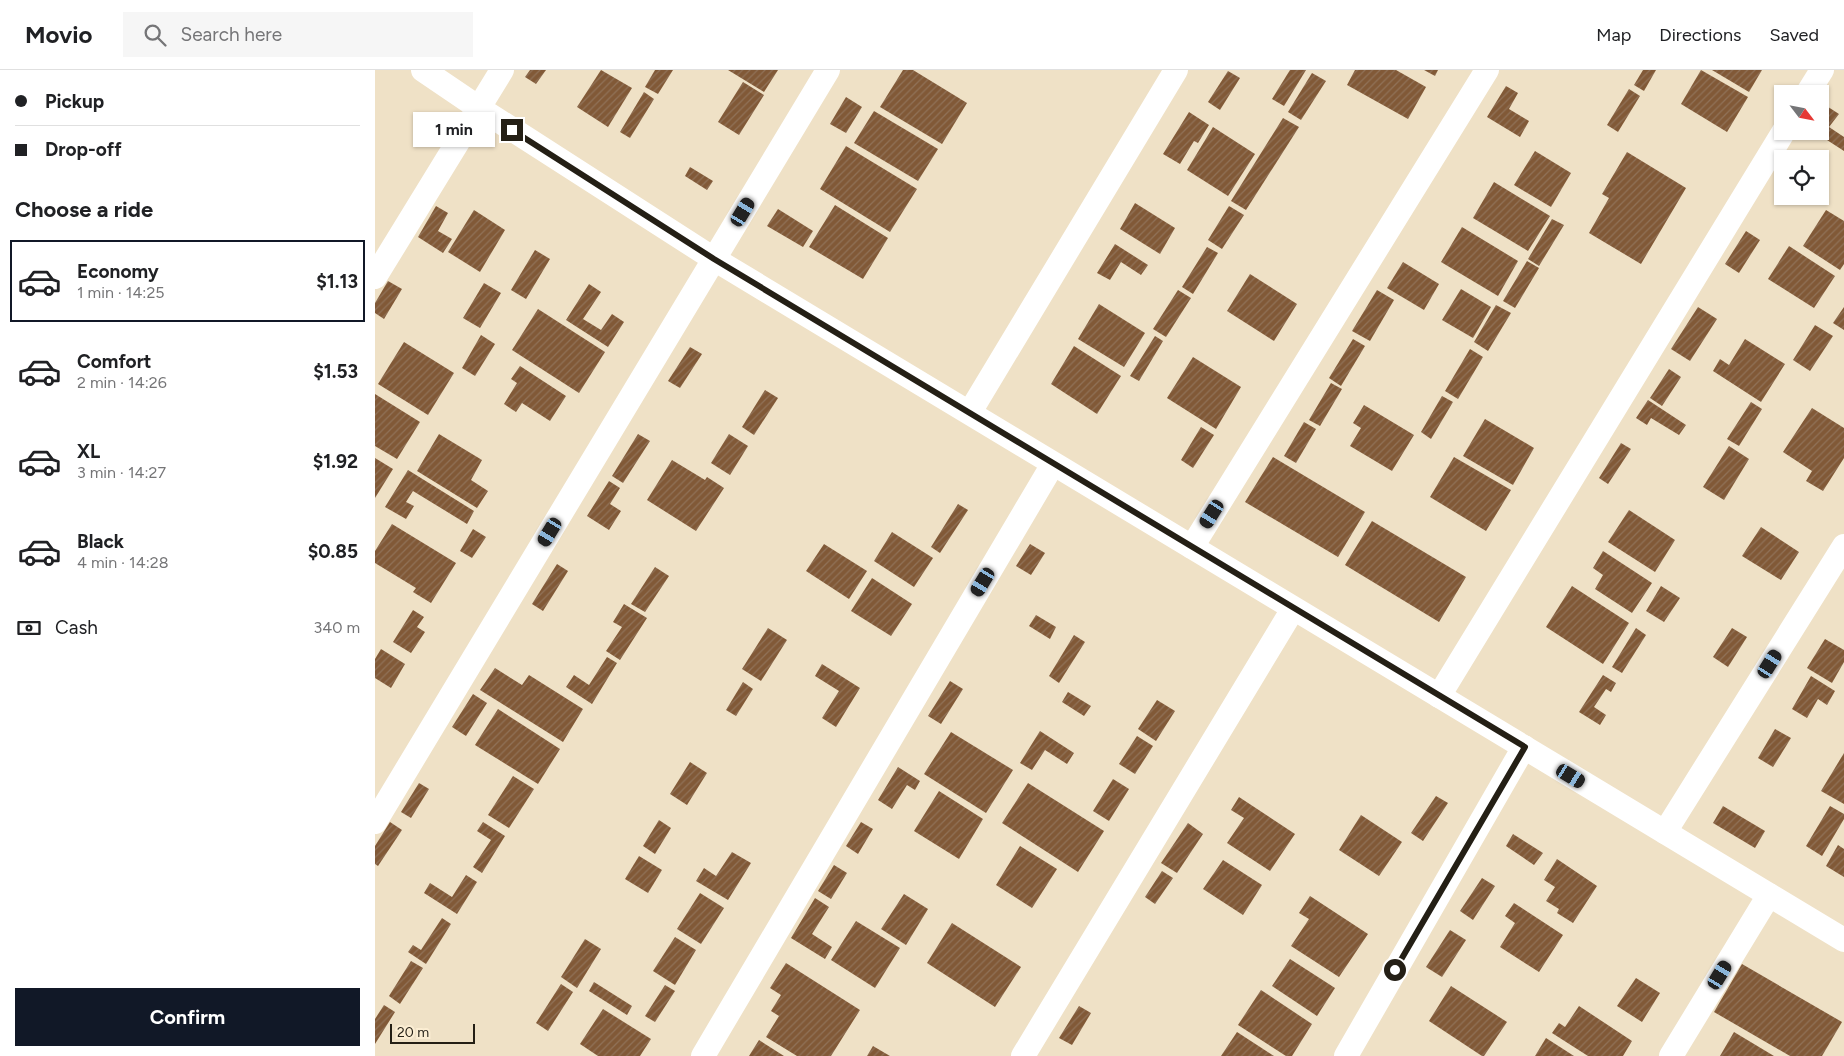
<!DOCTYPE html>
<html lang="en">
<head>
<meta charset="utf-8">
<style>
	:root { --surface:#fff; --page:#f6f6f6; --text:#202124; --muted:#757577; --line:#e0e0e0; --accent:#111827 }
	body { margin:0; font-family:Figtree,sans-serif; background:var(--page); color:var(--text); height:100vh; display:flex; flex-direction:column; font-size:19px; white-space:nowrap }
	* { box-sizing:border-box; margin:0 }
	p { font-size:16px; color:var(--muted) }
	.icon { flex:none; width:28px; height:28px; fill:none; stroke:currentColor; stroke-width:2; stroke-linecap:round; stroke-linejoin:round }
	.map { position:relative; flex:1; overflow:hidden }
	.side { display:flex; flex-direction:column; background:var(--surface); width:375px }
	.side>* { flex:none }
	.guide { display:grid; align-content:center; height:110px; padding:0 15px; background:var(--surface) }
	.needle { width:32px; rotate:122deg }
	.tools { position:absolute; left:1399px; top:15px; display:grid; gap:10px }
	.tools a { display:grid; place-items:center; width:55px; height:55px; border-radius:0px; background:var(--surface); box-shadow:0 1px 4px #0004; font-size:25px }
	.scale { position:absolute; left:15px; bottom:12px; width:85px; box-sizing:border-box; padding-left:5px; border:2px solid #241f15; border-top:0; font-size:14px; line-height:18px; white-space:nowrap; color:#241f15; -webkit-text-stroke:4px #fceed3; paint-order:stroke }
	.end { position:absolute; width:22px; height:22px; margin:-11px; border:6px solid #241f15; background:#fff; box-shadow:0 0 0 2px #fff }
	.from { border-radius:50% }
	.bubble { position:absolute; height:35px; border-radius:0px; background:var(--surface); box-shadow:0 1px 4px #0004; font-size:16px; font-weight:700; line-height:35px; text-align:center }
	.car { position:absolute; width:15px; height:30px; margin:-15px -8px; border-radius:6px; box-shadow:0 0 4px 1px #0007; background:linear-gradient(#222 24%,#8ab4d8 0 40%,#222 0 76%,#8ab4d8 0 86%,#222 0) }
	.guide b { display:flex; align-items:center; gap:18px; height:48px; font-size:19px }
	.guide b+b { border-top:1px solid var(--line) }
	.guide i { width:12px; height:12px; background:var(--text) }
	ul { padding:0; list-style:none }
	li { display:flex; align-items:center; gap:15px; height:82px; margin:0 10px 8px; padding:0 5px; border:2px solid transparent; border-radius:0px }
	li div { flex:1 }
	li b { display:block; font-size:19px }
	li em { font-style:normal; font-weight:700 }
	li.active { border-color:var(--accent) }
	li>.icon { width:45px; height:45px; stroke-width:1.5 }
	h2 { padding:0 15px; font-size:22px; line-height:60px }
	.pay { display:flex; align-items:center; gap:12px; height:55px; padding:0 15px; font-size:19px }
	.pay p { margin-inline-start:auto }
	.primary-button { display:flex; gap:10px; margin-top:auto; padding:10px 15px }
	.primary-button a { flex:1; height:58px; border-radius:0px; background:var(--accent); color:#fff; font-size:20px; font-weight:700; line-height:58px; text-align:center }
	header { display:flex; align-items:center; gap:30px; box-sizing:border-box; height:70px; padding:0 25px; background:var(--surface); border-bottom:1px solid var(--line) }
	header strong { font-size:24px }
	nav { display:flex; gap:28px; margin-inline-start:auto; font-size:18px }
	.search { width:350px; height:45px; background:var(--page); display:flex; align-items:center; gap:12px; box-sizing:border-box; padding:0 18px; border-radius:0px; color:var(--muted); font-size:19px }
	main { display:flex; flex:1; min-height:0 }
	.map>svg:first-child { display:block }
	.building { fill:url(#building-hatch) }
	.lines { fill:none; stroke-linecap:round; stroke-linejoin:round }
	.minor { stroke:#fff; stroke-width:24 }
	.route { stroke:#241f15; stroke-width:6 }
</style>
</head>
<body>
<header>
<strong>Movio</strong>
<div class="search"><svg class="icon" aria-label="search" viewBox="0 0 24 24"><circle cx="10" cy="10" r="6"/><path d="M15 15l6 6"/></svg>Search here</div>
<nav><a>Map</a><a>Directions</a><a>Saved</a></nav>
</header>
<main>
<section class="side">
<div class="guide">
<b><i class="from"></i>Pickup</b>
<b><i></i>Drop-off</b>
</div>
<h2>Choose a ride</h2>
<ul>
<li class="active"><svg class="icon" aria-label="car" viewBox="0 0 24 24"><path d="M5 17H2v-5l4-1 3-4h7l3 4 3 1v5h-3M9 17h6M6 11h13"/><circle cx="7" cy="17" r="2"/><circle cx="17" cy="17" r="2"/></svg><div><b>Economy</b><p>1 min · 14:25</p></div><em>$1.13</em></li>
<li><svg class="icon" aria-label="car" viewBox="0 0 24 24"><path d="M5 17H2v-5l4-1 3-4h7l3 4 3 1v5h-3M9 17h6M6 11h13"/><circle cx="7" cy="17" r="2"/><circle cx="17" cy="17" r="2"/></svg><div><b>Comfort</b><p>2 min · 14:26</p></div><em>$1.53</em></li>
<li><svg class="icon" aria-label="car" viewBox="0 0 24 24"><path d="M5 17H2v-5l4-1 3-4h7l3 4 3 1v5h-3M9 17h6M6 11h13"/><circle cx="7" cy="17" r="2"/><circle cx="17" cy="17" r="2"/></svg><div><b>XL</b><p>3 min · 14:27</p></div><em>$1.92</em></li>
<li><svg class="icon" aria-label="car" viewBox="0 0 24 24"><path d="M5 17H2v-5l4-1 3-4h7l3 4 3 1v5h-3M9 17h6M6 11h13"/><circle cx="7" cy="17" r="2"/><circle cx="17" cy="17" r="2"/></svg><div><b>Black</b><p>4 min · 14:28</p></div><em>$0.85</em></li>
</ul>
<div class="pay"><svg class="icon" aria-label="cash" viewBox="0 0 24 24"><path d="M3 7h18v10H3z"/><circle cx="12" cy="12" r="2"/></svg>Cash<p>340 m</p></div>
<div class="primary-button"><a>Confirm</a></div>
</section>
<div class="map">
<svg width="1469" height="986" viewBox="0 0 1469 986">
	<defs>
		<pattern id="building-hatch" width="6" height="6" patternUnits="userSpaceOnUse" patternTransform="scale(1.25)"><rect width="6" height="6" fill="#815937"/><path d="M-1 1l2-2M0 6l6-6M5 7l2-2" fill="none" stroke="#907258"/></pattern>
	</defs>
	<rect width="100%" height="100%" fill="#efe1c6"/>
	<g class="building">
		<path d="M155,0H171L161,14L150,7Z"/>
		<path d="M226,0L257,18L233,57L202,37Z"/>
		<path d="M280,0H298L283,24L270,17Z"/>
		<path d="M353,0H403L389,22Z"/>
		<path d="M528,0H538L592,33L567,74L505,37Z"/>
		<path d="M915,0H931L909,36L897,29Z"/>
		<path d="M980,0H1021L1051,17L1033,49L972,15Z"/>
		<path d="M1049,0H1063L1060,6Z"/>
		<path d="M1268,0H1281L1269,21L1259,15Z"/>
		<path d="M1326,0L1373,27L1352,62L1306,34Z"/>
		<path d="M1337,0H1387L1374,22Z"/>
		<path d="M853,1L865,8L845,40L833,32Z"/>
		<path d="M937,3L951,11L926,50L913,42Z"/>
		<path d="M368,12L389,25L364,65L343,52Z"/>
		<path d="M1131,16L1143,23L1134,39L1154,51L1145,67L1112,47Z"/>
		<path d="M1254,19L1265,26L1243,62L1232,55Z"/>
		<path d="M269,22L279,29L255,68L245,62Z"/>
		<path d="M471,27L487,37L471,63L455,54Z"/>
		<path d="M1447,33L1464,44L1454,57L1469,67V81L1438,61H1445V37Z"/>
		<path d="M499,41L563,79L543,111L479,73Z"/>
		<path d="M814,42L834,55L823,73L819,71L805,94L788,84Z"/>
		<path d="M908,48L924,57L871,140L856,131Z"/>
		<path d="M838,57L880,84L853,126L812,100Z"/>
		<path d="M471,76L542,119L515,162L445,119Z"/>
		<path d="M1160,81L1196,103L1176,137L1139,115Z"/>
		<path d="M1252,82L1311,118L1266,194L1214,163L1234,128L1227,124Z"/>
		<path d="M315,97L338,111L332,120L310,106Z"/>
		<path d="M1119,112L1175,146L1153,181L1098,148Z"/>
		<path d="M760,133L800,158L785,184L745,159Z"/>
		<path d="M460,135L513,168L488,209L434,177Z"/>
		<path d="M61,136L73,143L63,161L77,169L68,183L43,167Z"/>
		<path d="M854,136L869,145L847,179L833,170Z"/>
		<path d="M403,139L438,161L428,177L392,156Z"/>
		<path d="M99,140L130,160L105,202L73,182Z"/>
		<path d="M1451,140L1469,151V194L1465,200L1428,176Z"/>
		<path d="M1177,149L1189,155L1164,196L1153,189Z"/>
		<path d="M1087,157L1143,191L1123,226L1066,192Z"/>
		<path d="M1371,161L1385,170L1364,203L1350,194Z"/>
		<path d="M740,174L773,195L766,205L746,192L735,210L722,203Z"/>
		<path d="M1414,176L1460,206L1439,238L1393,209Z"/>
		<path d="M832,177L843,183L818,224L807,217Z"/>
		<path d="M160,180L175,189L151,229L136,220Z"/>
		<path d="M1152,191L1164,198L1140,238L1128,231Z"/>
		<path d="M1028,192L1064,214L1049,240L1012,218Z"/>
		<path d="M875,204L922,234L899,271L852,241Z"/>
		<path d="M13,211L27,219L9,249L0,243V233Z"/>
		<path d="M109,213L126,223L105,258L88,248Z"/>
		<path d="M214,214L226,222L208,249L226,260L237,244L249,252L233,277L191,250Z"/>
		<path d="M1086,219L1116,237L1098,268L1067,250Z"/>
		<path d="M803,220L816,228L791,267L778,259Z"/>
		<path d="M1002,220L1019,230L995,271L977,261Z"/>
		<path d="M724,234L770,263L749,297L703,269Z"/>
		<path d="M1121,235L1136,243L1113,281L1099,272Z"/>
		<path d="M1323,237L1342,249L1315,291L1296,279Z"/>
		<path d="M1469,237V260L1458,253Z"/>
		<path d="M163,239L230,282L204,323L137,280Z"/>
		<path d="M1440,255L1458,266L1435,301L1418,290Z"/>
		<path d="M106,265L120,274L100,306L87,298Z"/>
		<path d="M780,266L788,271L764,311L755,306Z"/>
		<path d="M978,269L990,276L966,316L954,308Z"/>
		<path d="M1370,269L1410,294L1386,332L1338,301L1345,289L1354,295Z"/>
		<path d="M29,272L79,303L53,345L3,314Z"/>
		<path d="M699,276L746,306L722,344L676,314Z"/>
		<path d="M315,277L327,284L305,318L293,311Z"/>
		<path d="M1095,279L1108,287L1083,329L1070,321Z"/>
		<path d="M818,287L866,317L841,359L792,328Z"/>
		<path d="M145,296L191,326L175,351L147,333L141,342L129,334L142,313L136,309Z"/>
		<path d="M1294,299L1306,307L1287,336L1275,328Z"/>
		<path d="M956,313L967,319L945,356L934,350Z"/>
		<path d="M390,320L403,328L379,365L367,357Z"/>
		<path d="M0,324L45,352L22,389L0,376Z"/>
		<path d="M1067,326L1078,332L1056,369L1046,362Z"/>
		<path d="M1273,330L1311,355L1304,365L1276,348L1272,355L1261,348Z"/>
		<path d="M1376,332L1387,339L1364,376L1352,369Z"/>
		<path d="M989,335L1039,365L1017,401L975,376L986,358L978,353Z"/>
		<path d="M1437,338L1469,358V388L1448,421L1431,411L1437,401L1408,382Z"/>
		<path d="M1110,349L1159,378L1138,415L1088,386Z"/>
		<path d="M929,352L941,359L921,393L909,386Z"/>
		<path d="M826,357L839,365L818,398L806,390Z"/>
		<path d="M64,364L107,390L96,410L113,421L102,438L42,401Z"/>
		<path d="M263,364L275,371L248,413L237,406Z"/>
		<path d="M354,364L373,376L355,405L336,393Z"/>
		<path d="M1246,373L1256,379L1233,414L1224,408Z"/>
		<path d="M1354,376L1374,389L1349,430L1328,417Z"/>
		<path d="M898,387L990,442L963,487L870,432Z"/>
		<path d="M1079,387L1136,420L1111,461L1055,427Z"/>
		<path d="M0,388L18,399L0,428Z"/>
		<path d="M297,390L330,410L332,407L349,418L321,461L272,430Z"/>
		<path d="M33,400L99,441L92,454L38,421L31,432L39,436L31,449L10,437Z"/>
		<path d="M234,411L245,418L235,434L246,441L234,460L212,446Z"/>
		<path d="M583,434L593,440L565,483L556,477Z"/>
		<path d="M1254,440L1300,470L1280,502L1233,472Z"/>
		<path d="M997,451L1091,507L1064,552L970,495Z"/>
		<path d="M17,454L81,493L56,533L38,522L41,518L0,493V481Z"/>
		<path d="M1386,457L1424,482L1406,510L1367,486Z"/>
		<path d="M98,459L111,467L97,488L85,481Z"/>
		<path d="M517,462L558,488L539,517L499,491Z"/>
		<path d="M449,474L492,501L474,529L431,501Z"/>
		<path d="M655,474L670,483L656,505L641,496Z"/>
		<path d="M1228,481L1277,513L1257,543L1220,519L1228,505L1218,498Z"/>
		<path d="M182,494L193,501L168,541L157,534Z"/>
		<path d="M280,497L294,506L270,542L256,534Z"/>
		<path d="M497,508L537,534L516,566L476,541Z"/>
		<path d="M1197,516L1254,553L1228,594L1171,557Z"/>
		<path d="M1286,516L1305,528L1289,552L1271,541Z"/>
		<path d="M249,534L272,548L245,590L231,581L247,557L238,552Z"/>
		<path d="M38,540L49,547L42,557L50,562L36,583L18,572Z"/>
		<path d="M661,545L681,557L675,569L654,556Z"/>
		<path d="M393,558L412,570L386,611L367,599Z"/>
		<path d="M1261,558L1271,565L1247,603L1237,597Z"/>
		<path d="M1357,558L1372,567L1353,597L1338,587Z"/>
		<path d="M699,565L710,572L684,613L674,606Z"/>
		<path d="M1450,569L1469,580V592L1457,613L1432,598Z"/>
		<path d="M6,579L30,594L16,618L0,608V589Z"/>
		<path d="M232,587L242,593L217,634L191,617L199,605L214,615Z"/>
		<path d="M447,594L485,618L461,657L447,648L464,621L440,606Z"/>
		<path d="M120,598L147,615L154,605L208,639L188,672L105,620Z"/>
		<path d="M1228,605L1241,613L1236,622L1231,619L1219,637L1231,645L1225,655L1204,642Z"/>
		<path d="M1436,606L1460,621L1452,635L1443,629L1432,648L1417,639Z"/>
		<path d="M575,611L588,619L566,654L553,646Z"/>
		<path d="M368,612L378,619L361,646L351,640Z"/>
		<path d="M693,622L716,636L709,646L687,632Z"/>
		<path d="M98,624L112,633L91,666L77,657Z"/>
		<path d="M782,630L800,641L781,671L763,659Z"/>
		<path d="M123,639L185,679L163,714L100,675Z"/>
		<path d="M1400,659L1416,668L1398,697L1383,688Z"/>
		<path d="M665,661L699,683L692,694L670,680L657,700L645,693Z"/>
		<path d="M576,662L638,700L611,743L549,704Z"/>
		<path d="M762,666L778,676L760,704L744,694Z"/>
		<path d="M1469,683V734L1446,721Z"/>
		<path d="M315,692L332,703L312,735L295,724Z"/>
		<path d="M523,697L545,711L540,720L532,715L517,739L503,730Z"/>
		<path d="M138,706L159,719L134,758L113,745Z"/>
		<path d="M738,709L754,719L734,751L718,741Z"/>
		<path d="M44,713L54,719L36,748L26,742Z"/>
		<path d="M653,713L729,761L703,802L627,753Z"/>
		<path d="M564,721L608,749L584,789L539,761Z"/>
		<path d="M1061,726L1073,733L1048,771L1036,763Z"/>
		<path d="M864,727L920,764L895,801L852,773L869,748L856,740Z"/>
		<path d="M1348,736L1390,761L1380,778L1338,753Z"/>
		<path d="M1455,736L1469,744V749L1447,786L1431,776Z"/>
		<path d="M986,745L1027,772L1004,806L964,780Z"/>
		<path d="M284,750L296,758L280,784L268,776Z"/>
		<path d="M15,752L27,760L3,796L0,794V776Z"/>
		<path d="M108,752L130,766L107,803L98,797L116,770L102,761Z"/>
		<path d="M486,752L498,759L483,784L471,776Z"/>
		<path d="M813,753L828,764L802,803L786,793Z"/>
		<path d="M1138,764L1168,783L1159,795L1131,776Z"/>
		<path d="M1463,775L1469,779V807L1451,796Z"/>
		<path d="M645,776L682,799L657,838L621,815Z"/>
		<path d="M357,782L376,793L353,830L321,811L329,798L341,806Z"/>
		<path d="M264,786L287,800L273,823L250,809Z"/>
		<path d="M1182,789L1222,816L1198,853L1182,843L1184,839L1171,831L1180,817L1169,810Z"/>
		<path d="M848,790L887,815L868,845L828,819Z"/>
		<path d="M459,795L472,803L456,829L443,821Z"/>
		<path d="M787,801L798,808L780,834L770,827Z"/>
		<path d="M91,805L102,812L82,844L49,823L55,813L77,827Z"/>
		<path d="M1107,808L1120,816L1098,850L1085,841Z"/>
		<path d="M325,823L349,838L326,874L302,859Z"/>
		<path d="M529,824L553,839L531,875L506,859Z"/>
		<path d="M935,826L993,864L964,907L916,876L934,849L924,843Z"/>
		<path d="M440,828L454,837L437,864L457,877L450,889L416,868Z"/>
		<path d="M1139,833L1188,865L1164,902L1125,877L1140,853L1130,846Z"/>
		<path d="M67,848L76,854L51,894L33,882L38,875L46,880Z"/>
		<path d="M481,851L525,878L500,918L456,890Z"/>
		<path d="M577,853L646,897L620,937L552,893Z"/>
		<path d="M1075,860L1091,870L1067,907L1051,897Z"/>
		<path d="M300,867L321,880L300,915L278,901Z"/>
		<path d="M210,869L226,879L202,918L186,907Z"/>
		<path d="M915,889L960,918L942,946L897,916Z"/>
		<path d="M36,891L48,898L25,934L14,926Z"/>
		<path d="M411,893L485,940L456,986H422L391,967L404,946L396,941L406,925L395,918Z"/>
		<path d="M1367,894L1467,952L1447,986H1415L1339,942Z"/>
		<path d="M1261,908L1285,923L1267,952L1242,936Z"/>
		<path d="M219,912L257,936L252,945L214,921Z"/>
		<path d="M186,914L198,922L173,961L161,953Z"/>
		<path d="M290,915L300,921L280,952L270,946Z"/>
		<path d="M1076,916L1132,952L1109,986H1107L1054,951Z"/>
		<path d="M886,920L937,954L917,986H911L863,955Z"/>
		<path d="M9,935L20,942L0,974V949Z"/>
		<path d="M704,936L716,943L697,975L684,968Z"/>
		<path d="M1204,936L1257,971L1248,986H1213L1177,963L1184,953L1190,957Z"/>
		<path d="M228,939L276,969L265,986H223L205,974Z"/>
		<path d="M862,962L899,986H846Z"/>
		<path d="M1359,962L1399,986H1345Z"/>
		<path d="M1171,968L1199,986H1160Z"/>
		<path d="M384,970L409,986H374Z"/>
		<path d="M498,976L515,986H492Z"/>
	</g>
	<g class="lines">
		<g class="minor">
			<path d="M48,0L104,38L339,189L1469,870"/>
			<path d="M1432,24L1447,0"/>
			<path d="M0,207L127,0"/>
			<path d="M595,342L801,0"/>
			<path d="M817,477L1112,0"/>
			<path d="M1064,626L1409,61"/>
			<path d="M0,752L453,0"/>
			<path d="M1290,762L1469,476"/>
			<path d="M328,986L678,394"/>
			<path d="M648,986L918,539"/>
			<path d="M971,986L1149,677"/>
			<path d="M1296,986L1394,825"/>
		</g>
	</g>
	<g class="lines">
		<path class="route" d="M137,60L339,189L1150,677L1020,900"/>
	</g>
</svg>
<div class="tools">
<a><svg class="needle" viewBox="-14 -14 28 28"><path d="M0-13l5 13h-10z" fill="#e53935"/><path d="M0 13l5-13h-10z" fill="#757577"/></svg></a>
<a><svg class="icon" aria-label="locate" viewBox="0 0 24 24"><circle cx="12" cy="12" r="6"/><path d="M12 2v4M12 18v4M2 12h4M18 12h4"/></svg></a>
</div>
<div class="scale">20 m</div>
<i class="end from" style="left:1020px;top:900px"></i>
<i class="end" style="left:137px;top:60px"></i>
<div class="bubble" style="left:38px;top:42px;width:82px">1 min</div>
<i class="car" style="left:368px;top:142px;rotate:31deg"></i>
<i class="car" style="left:837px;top:444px;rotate:212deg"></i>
<i class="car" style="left:175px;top:462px;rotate:211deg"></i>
<i class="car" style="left:608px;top:512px;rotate:211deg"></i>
<i class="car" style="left:1395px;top:594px;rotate:32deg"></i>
<i class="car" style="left:1196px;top:706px;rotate:121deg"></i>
<i class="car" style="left:1345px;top:905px;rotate:31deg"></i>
</div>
</main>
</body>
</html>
